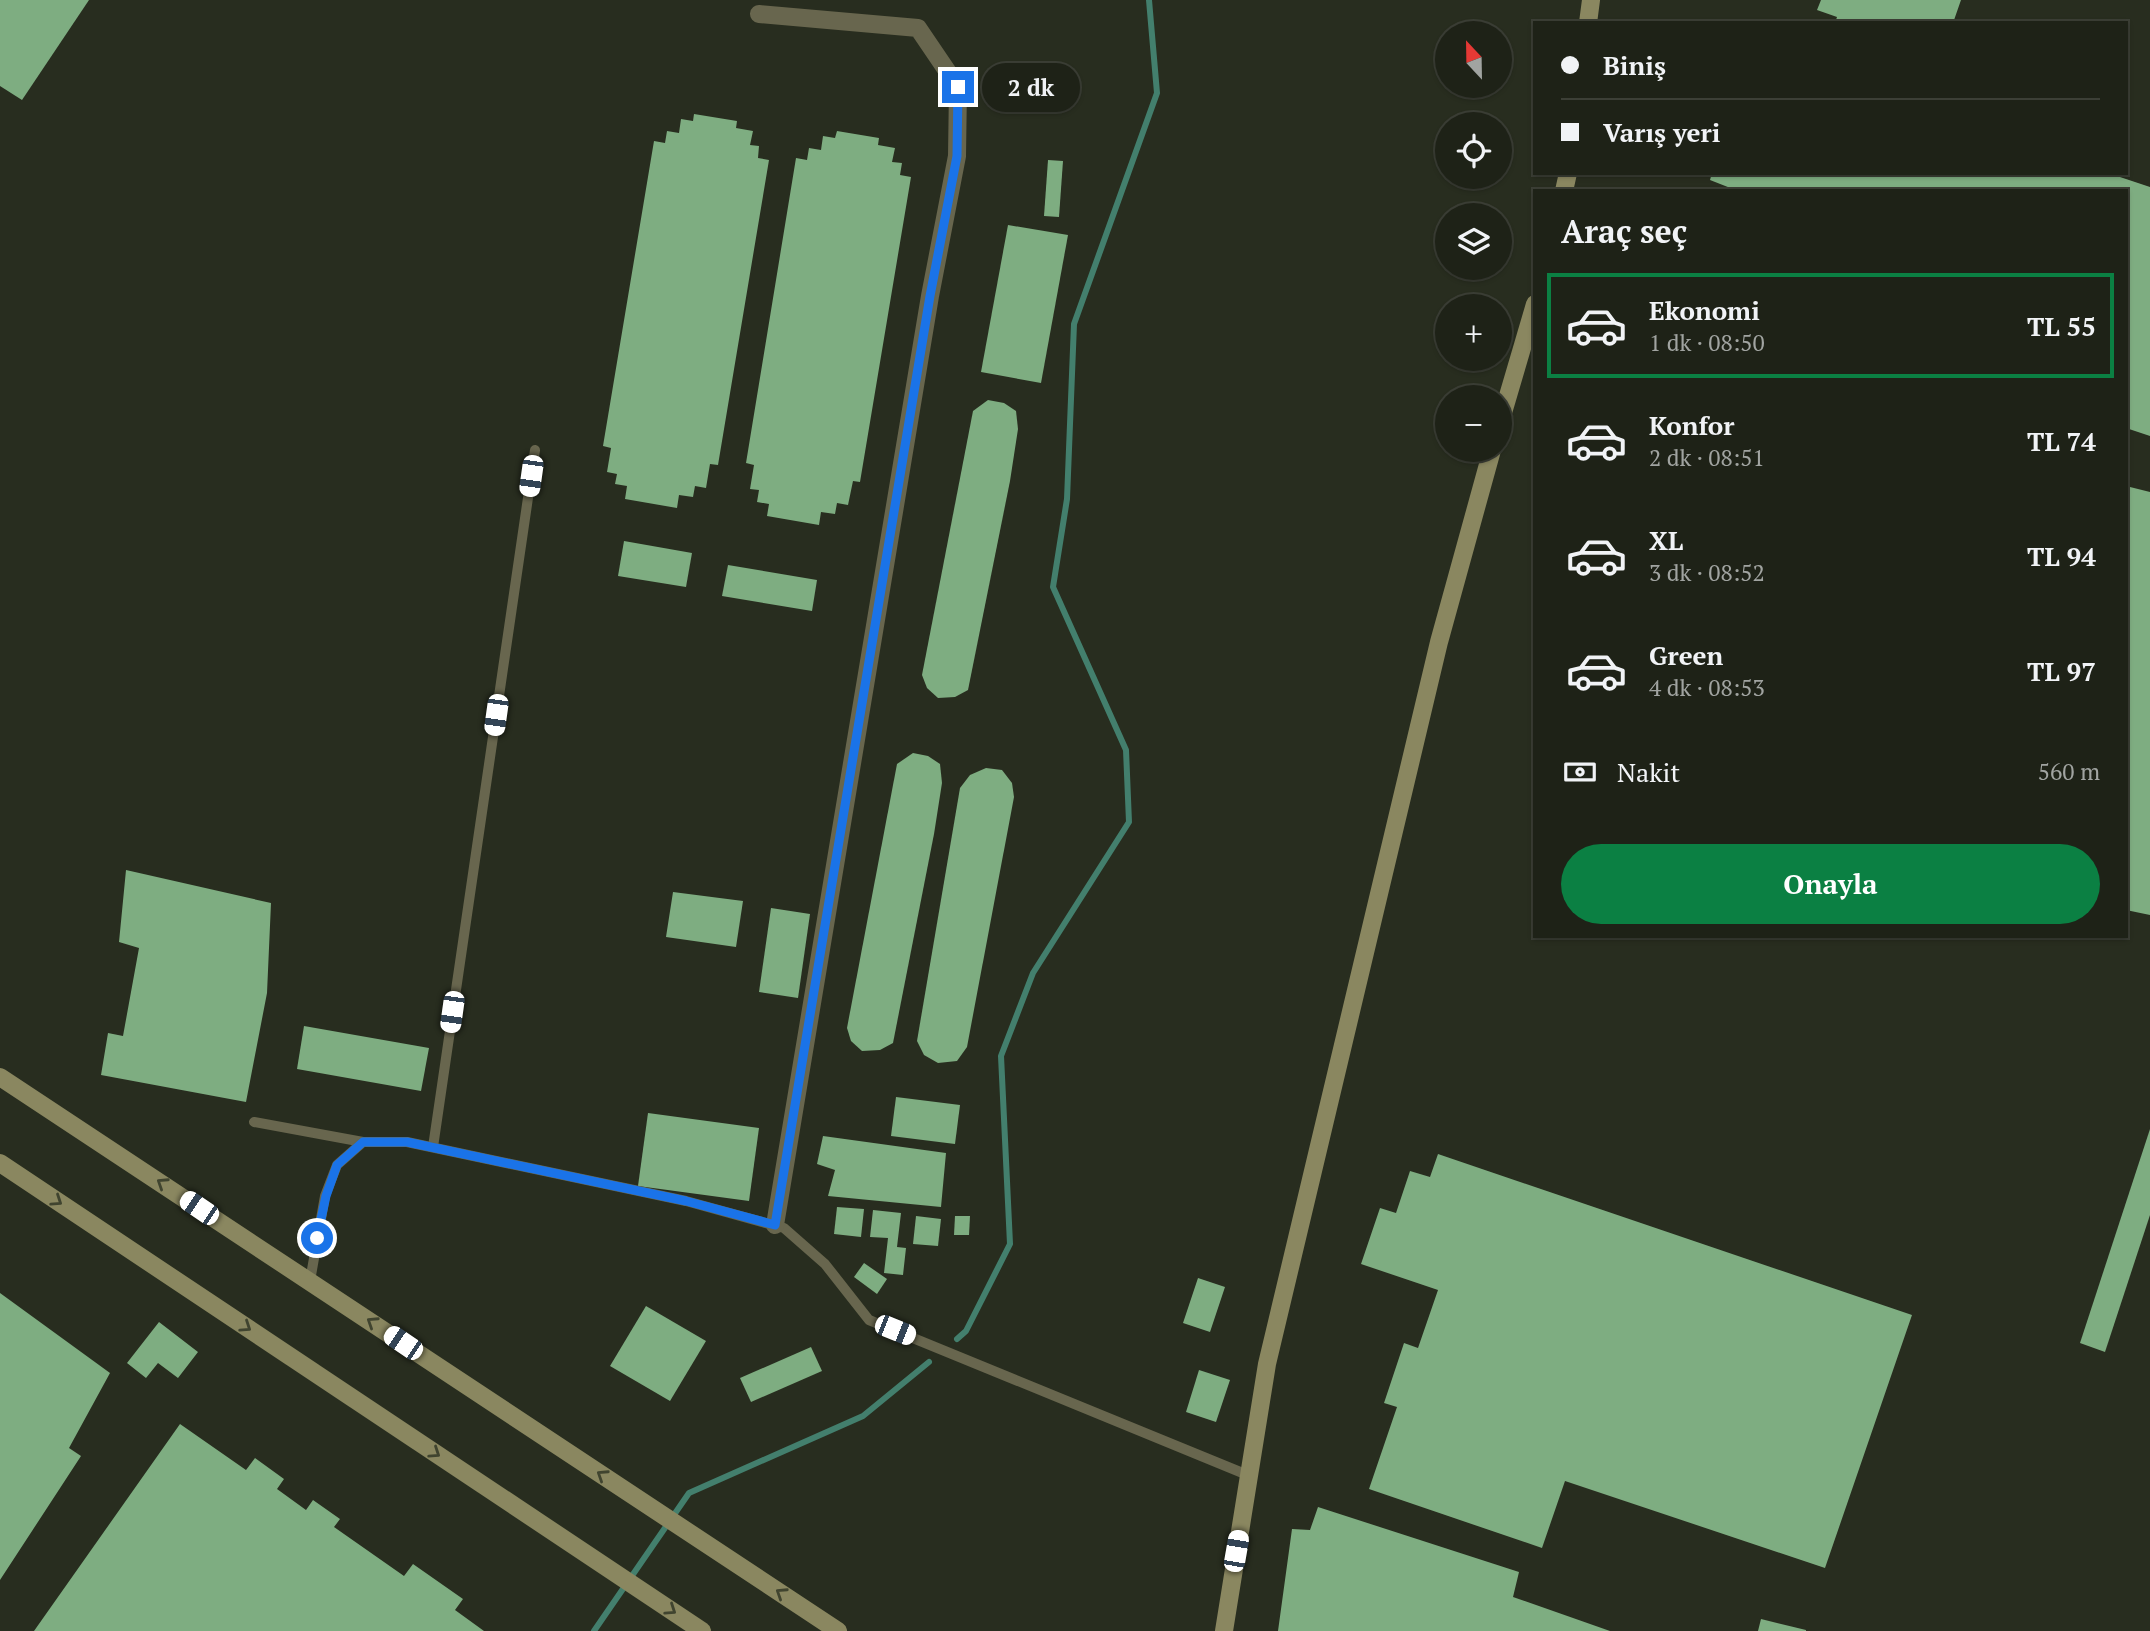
<!DOCTYPE html>
<html lang="tr">
<head>
<meta charset="utf-8">
<style>
	:root { --surface:#1e2217; --page:#262a20; --text:#f1f3f6; --muted:#a1a4a1; --line:#3c3f36; --accent:#0b8043 }
	body { margin:0; font-family:"PT Serif",serif; background:var(--page); color:var(--text); height:100vh; display:flex; flex-direction:column; font-size:26px; white-space:nowrap }
	* { box-sizing:border-box; margin:0 }
	p { font-size:23px; color:var(--muted) }
	.icon { flex:none; width:38px; height:38px; fill:none; stroke:currentColor; stroke-width:2; stroke-linecap:round; stroke-linejoin:round }
	.map { position:relative; flex:1; overflow:hidden }
	.side { position:absolute; left:1533px; top:189px; width:595px; height:749px; display:flex; flex-direction:column; background:var(--surface); border-radius:0px; box-shadow:0 2px 5px #0004,0 0 0 2px var(--line) }
	.side>* { flex:none }
	.banner { position:absolute; left:1533px; top:21px; width:595px; height:154px; border-radius:0px; box-shadow:0 2px 5px #0004,0 0 0 2px var(--line); display:grid; align-content:center; height:154px; padding:0 28px; background:var(--surface) }
	.needle { width:46px; rotate:338deg }
	.controls { position:absolute; left:1435px; top:21px; display:grid; gap:14px }
	.controls a { display:grid; place-items:center; width:77px; height:77px; border-radius:50%; background:var(--surface); box-shadow:0 2px 5px #0004,0 0 0 2px var(--line); font-size:35px }
	.end { position:absolute; width:32px; height:32px; margin:-16px; border:9px solid #1a73e8; background:#fff; box-shadow:0 0 0 4px #fff }
	.from { border-radius:50% }
	.bubble { position:absolute; height:49px; border-radius:24px; background:var(--surface); box-shadow:0 2px 5px #0004,0 0 0 2px var(--line); font-size:23px; font-weight:700; line-height:49px; text-align:center }
	.car { position:absolute; width:21px; height:42px; margin:-21px -10px; border-radius:9px; box-shadow:0 0 5px 2px #0007; background:linear-gradient(#fff 24%,#345 0 40%,#fff 0 76%,#345 0 86%,#fff 0) }
	.banner b { display:flex; align-items:center; gap:24px; height:66px; font-size:26px }
	.banner b+b { border-top:2px solid var(--line) }
	.banner i { width:18px; height:18px; background:var(--text) }
	ul { padding:0; list-style:none }
	li { display:flex; align-items:center; gap:21px; height:105px; margin:0 14px 10px; padding:0 14px; border:4px solid transparent; border-radius:0px }
	li div { flex:1 }
	li b { display:block; font-size:26px }
	li em { font-style:normal; font-weight:700 }
	li.active { border-color:var(--accent) }
	li>.icon { width:63px; height:63px; stroke-width:1.5 }
	h2 { padding:0 28px; font-size:32px; line-height:84px }
	.pay { display:flex; align-items:center; gap:18px; height:77px; padding:0 28px; font-size:26px }
	.pay p { margin-inline-start:auto }
	.primary-button { display:flex; gap:14px; margin-top:auto; padding:14px 28px }
	.primary-button a { flex:1; height:80px; border-radius:42px; background:var(--accent); color:#fff; font-size:28px; font-weight:700; line-height:80px; text-align:center }
	.map>svg:first-child { display:block }
	.lines { fill:none; stroke-linecap:round; stroke-linejoin:round }
	.stream { stroke:#437f6d; stroke-width:6 }
	.building { fill:#7ead81 }
	.lane { stroke:#68664e; stroke-width:10 }
	.street { stroke:#68664e; stroke-width:18 }
	.secondary { stroke:#8a8760; stroke-width:18 }
	.oneway { stroke:#40442f }
	.route { stroke:#1a73e8; stroke-width:9 }
</style>
</head>
<body>
<div class="map">
<svg width="2150" height="1631" viewBox="0 0 2150 1631">
	<rect width="100%" height="100%" fill="#282d1f"/>
	<g class="lines">
		<g class="stream">
			<path d="M957,1339L966,1331L1010,1244L1001,1056L1033,973L1129,822L1126,750L1053,587L1067,499L1074,324L1157,93L1149,0"/>
			<path d="M594,1631L689,1493L863,1416L929,1362"/>
		</g>
	</g>
	<g class="building">
		<path d="M0,0H89L22,100L0,86Z"/>
		<path d="M1821,0H1961L1953,23H1835L1837,17L1817,10Z"/>
		<path d="M1013,93V106L1003,107L1002,94Z"/>
		<path d="M694,114L737,121L736,128L753,131L750,145L759,146L758,158L769,160L718,465L710,464L706,488L695,486L693,497L679,495L677,508L625,499L627,486L615,484L617,474L607,472L611,448L603,446L654,141L665,143L667,131L679,133L681,119L693,121Z"/>
		<path d="M837,131L879,138L878,145L895,148L892,162L902,163L900,175L911,177L860,482L853,481L848,505L837,503L835,514L821,512L819,525L767,516L769,504L757,502L759,490L750,489L754,465L746,463L796,158L807,160L809,148L821,150L823,136L835,138Z"/>
		<path d="M1048,160L1063,161L1059,217L1044,216Z"/>
		<path d="M1712,173H2108L2150,187V436L2126,428V191H1738L1710,180Z"/>
		<path d="M1008,225L1068,235L1041,383L981,372Z"/>
		<path d="M988,400L1004,403L1016,411L1018,429L1010,481L968,690L955,697L938,698L927,688L922,675L973,411Z"/>
		<path d="M2126,486L2150,492V915L2126,910Z"/>
		<path d="M624,541L692,553L686,587L618,576Z"/>
		<path d="M728,565L817,580L812,611L722,596Z"/>
		<path d="M913,753L928,756L940,764L942,783L934,834L893,1043L880,1050L862,1051L851,1041L847,1028L897,764Z"/>
		<path d="M986,768L1002,770L1012,783L1014,797L967,1047L957,1061L938,1063L924,1055L917,1041L960,788L970,775Z"/>
		<path d="M126,870L271,903L267,993L246,1102L101,1075L108,1033L123,1036L139,948L119,942Z"/>
		<path d="M673,892L743,901L736,947L666,937Z"/>
		<path d="M771,908L810,914L798,998L759,992Z"/>
		<path d="M304,1026L429,1048L421,1091L297,1069Z"/>
		<path d="M896,1097L960,1105L955,1144L891,1136Z"/>
		<path d="M648,1113L759,1128L749,1201L638,1186Z"/>
		<path d="M2150,1129V1215L2105,1352L2080,1343Z"/>
		<path d="M823,1136L946,1153L941,1207L828,1196L835,1170L817,1164Z"/>
		<path d="M1438,1154L1912,1315L1825,1568L1565,1481L1542,1548L1369,1489L1397,1407L1384,1403L1404,1343L1418,1348L1438,1290L1361,1264L1380,1208L1396,1213L1410,1171L1430,1177Z"/>
		<path d="M837,1207L864,1209L861,1237L834,1234Z"/>
		<path d="M873,1210L901,1213L897,1247L906,1248L903,1275L884,1273L888,1238L870,1237Z"/>
		<path d="M916,1216L941,1219L938,1246L913,1244Z"/>
		<path d="M955,1216H970L969,1235H954Z"/>
		<path d="M864,1263L887,1279L877,1294L854,1277Z"/>
		<path d="M1198,1278L1225,1287L1210,1332L1183,1323Z"/>
		<path d="M0,1293L110,1373L69,1448L81,1456L0,1580Z"/>
		<path d="M646,1306L706,1341L670,1401L610,1366Z"/>
		<path d="M159,1322L198,1352L178,1378L158,1363L146,1378L127,1363Z"/>
		<path d="M811,1347L822,1371L751,1402L740,1378Z"/>
		<path d="M1199,1370L1230,1380L1216,1422L1186,1412Z"/>
		<path d="M180,1424L246,1470L255,1458L284,1479L277,1489L306,1510L313,1500L340,1519L334,1527L404,1576L413,1564L463,1599L455,1610L484,1631H34Z"/>
		<path d="M1318,1507L1519,1572L1513,1597L1610,1631H1278L1292,1529L1310,1530Z"/>
		<path d="M1761,1619L1806,1630V1631H1758Z"/>
	</g>
	<g class="lines">
		<g class="lane">
			<path d="M254,1122L363,1142"/>
			<path d="M433,1147L535,450"/>
			<path d="M310,1281L325,1196L337,1165L363,1142H407L686,1201L784,1228L825,1264L869,1320L1250,1476"/>
		</g>
		<path class="street" d="M759,14L918,28L958,87L957,156L930,296L775,1225"/>
		<g class="secondary">
			<path d="M1588,23L1591,0"/>
			<path d="M1564,191L1568,173"/>
			<path d="M1500,423L1535,304"/>
			<path d="M0,1077L838,1631"/>
			<path d="M0,1163L702,1631"/>
			<path d="M1224,1631L1267,1364L1439,642L1492,450"/>
		</g>
	</g>
	<defs><path id="oneway-chevron" d="M-2-3.5L2.5 0L-2 3.5" fill="none" stroke-width="1.6" stroke-linecap="round" stroke-linejoin="round" transform="scale(1.75)"/></defs>
	<g class="oneway">
		<use href="#oneway-chevron" transform="translate(162 1183) rotate(-147)"/>
		<use href="#oneway-chevron" transform="translate(57 1201) rotate(34)"/>
		<use href="#oneway-chevron" transform="translate(372 1322) rotate(-147)"/>
		<use href="#oneway-chevron" transform="translate(246 1327) rotate(34)"/>
		<use href="#oneway-chevron" transform="translate(435 1453) rotate(34)"/>
		<use href="#oneway-chevron" transform="translate(602 1475) rotate(-147)"/>
		<use href="#oneway-chevron" transform="translate(781 1593) rotate(-147)"/>
		<use href="#oneway-chevron" transform="translate(671 1610) rotate(34)"/>
	</g>
	<g class="lines">
		<path class="route" d="M317,1238L326,1196L337,1165L363,1142H407L686,1201L775,1225L930,296L957,156L958,87"/>
	</g>
</svg>
<div class="controls">
<a><svg class="needle" viewBox="-14 -14 28 28"><path d="M0-13l5 13h-10z" fill="#e53935"/><path d="M0 13l5-13h-10z" fill="#a1a4a1"/></svg></a>
<a><svg class="icon" aria-label="locate" viewBox="0 0 24 24"><circle cx="12" cy="12" r="6"/><path d="M12 2v4M12 18v4M2 12h4M18 12h4"/></svg></a>
<a><svg class="icon" aria-label="layers" viewBox="0 0 24 24"><path d="M12 4l9 5-9 5-9-5zM3 14l9 5 9-5"/></svg></a>
<a>+</a>
<a>−</a>
</div>
<i class="end from" style="left:317px;top:1238px"></i>
<i class="end" style="left:958px;top:87px"></i>
<div class="bubble" style="left:982px;top:63px;width:98px">2 dk</div>
<i class="car" style="left:531px;top:476px;rotate:188deg"></i>
<i class="car" style="left:496px;top:715px;rotate:188deg"></i>
<i class="car" style="left:452px;top:1012px;rotate:188deg"></i>
<i class="car" style="left:199px;top:1208px;rotate:304deg"></i>
<i class="car" style="left:895px;top:1330px;rotate:112deg"></i>
<i class="car" style="left:403px;top:1343px;rotate:304deg"></i>
<i class="car" style="left:1236px;top:1551px;rotate:10deg"></i>
<div class="banner">
<b><i class="from"></i>Biniş</b>
<b><i></i>Varış yeri</b>
</div>
<section class="side">
<h2>Araç seç</h2>
<ul>
<li class="active"><svg class="icon" aria-label="car" viewBox="0 0 24 24"><path d="M5 17H2v-5l4-1 3-4h7l3 4 3 1v5h-3M9 17h6M6 11h13"/><circle cx="7" cy="17" r="2"/><circle cx="17" cy="17" r="2"/></svg><div><b>Ekonomi</b><p>1 dk · 08:50</p></div><em>TL 55</em></li>
<li><svg class="icon" aria-label="car" viewBox="0 0 24 24"><path d="M5 17H2v-5l4-1 3-4h7l3 4 3 1v5h-3M9 17h6M6 11h13"/><circle cx="7" cy="17" r="2"/><circle cx="17" cy="17" r="2"/></svg><div><b>Konfor</b><p>2 dk · 08:51</p></div><em>TL 74</em></li>
<li><svg class="icon" aria-label="car" viewBox="0 0 24 24"><path d="M5 17H2v-5l4-1 3-4h7l3 4 3 1v5h-3M9 17h6M6 11h13"/><circle cx="7" cy="17" r="2"/><circle cx="17" cy="17" r="2"/></svg><div><b>XL</b><p>3 dk · 08:52</p></div><em>TL 94</em></li>
<li><svg class="icon" aria-label="car" viewBox="0 0 24 24"><path d="M5 17H2v-5l4-1 3-4h7l3 4 3 1v5h-3M9 17h6M6 11h13"/><circle cx="7" cy="17" r="2"/><circle cx="17" cy="17" r="2"/></svg><div><b>Green</b><p>4 dk · 08:53</p></div><em>TL 97</em></li>
</ul>
<div class="pay"><svg class="icon" aria-label="cash" viewBox="0 0 24 24"><path d="M3 7h18v10H3z"/><circle cx="12" cy="12" r="2"/></svg>Nakit<p>560 m</p></div>
<div class="primary-button"><a>Onayla</a></div>
</section>
</div>
</body>
</html>
